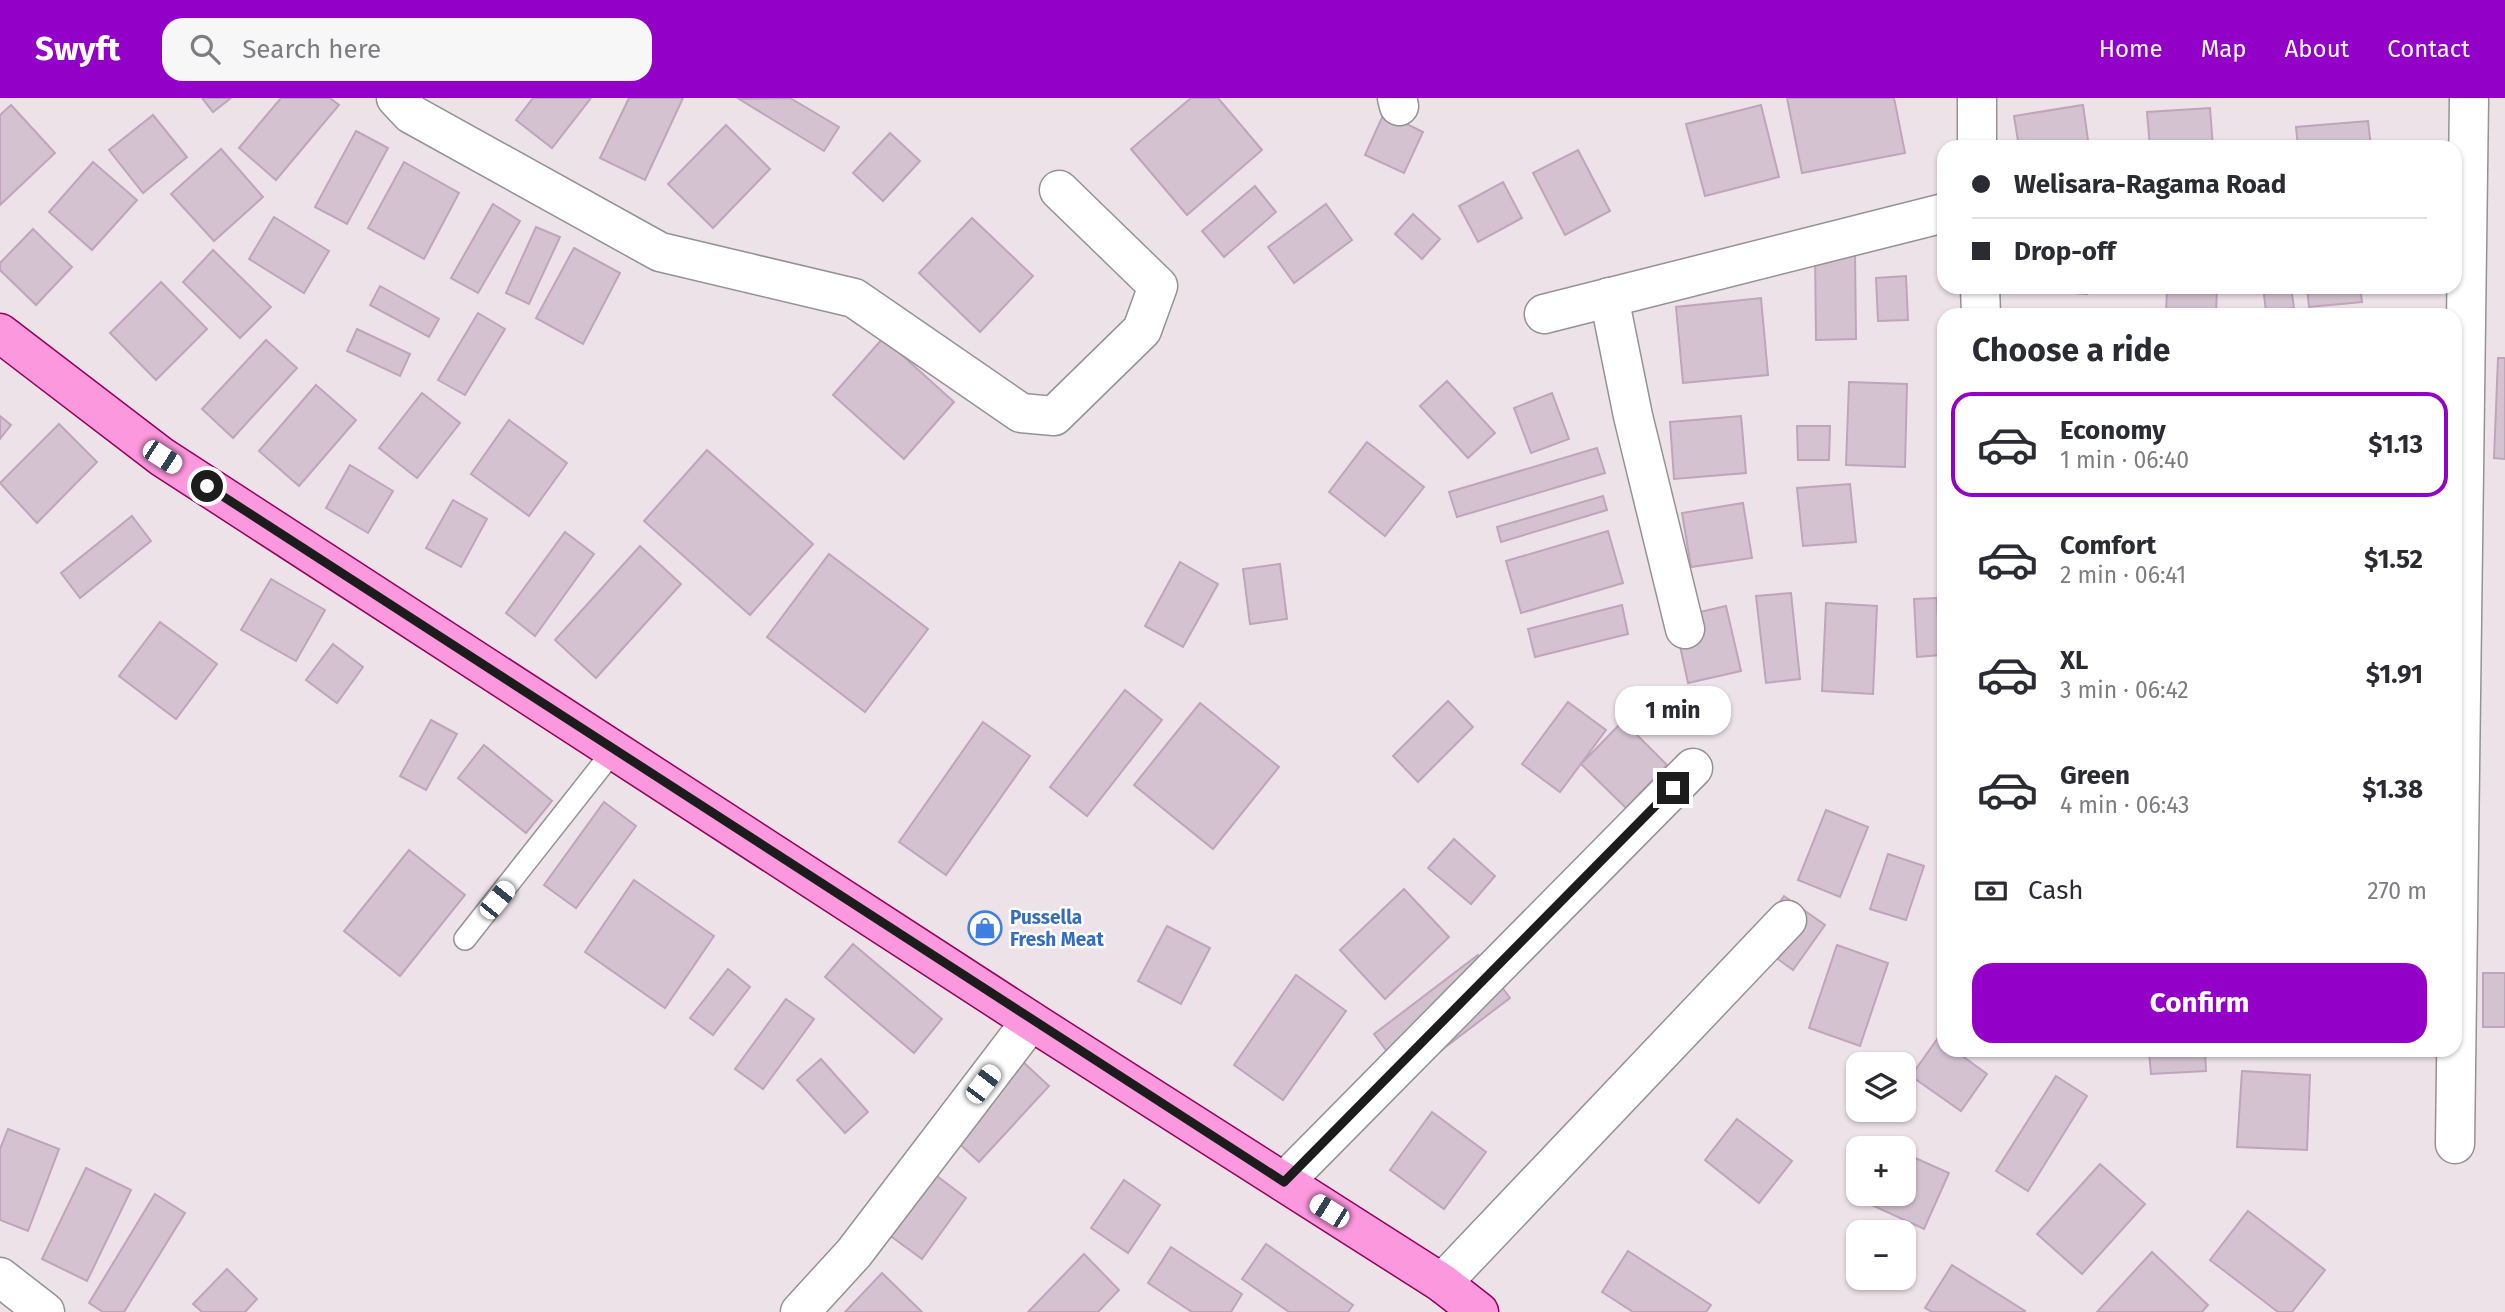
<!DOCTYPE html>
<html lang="en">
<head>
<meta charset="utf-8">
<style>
	:root { --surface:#fff; --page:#f7f7f7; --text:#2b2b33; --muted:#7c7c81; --line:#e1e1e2; --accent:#9300c8 }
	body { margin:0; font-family:"Fira Sans",sans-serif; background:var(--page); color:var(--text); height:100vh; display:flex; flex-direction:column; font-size:26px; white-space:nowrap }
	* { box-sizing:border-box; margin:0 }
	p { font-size:23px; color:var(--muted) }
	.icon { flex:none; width:38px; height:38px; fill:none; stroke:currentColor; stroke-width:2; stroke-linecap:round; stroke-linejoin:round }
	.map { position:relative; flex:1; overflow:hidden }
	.panel { position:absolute; left:1937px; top:210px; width:525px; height:749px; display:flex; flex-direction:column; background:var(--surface); border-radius:21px; box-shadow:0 2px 5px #0004 }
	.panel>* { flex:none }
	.banner { position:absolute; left:1937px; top:42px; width:525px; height:154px; border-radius:21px; box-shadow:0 2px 5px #0004; display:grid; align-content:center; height:154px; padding:0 35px; background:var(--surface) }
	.controls { position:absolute; left:1846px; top:954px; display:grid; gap:14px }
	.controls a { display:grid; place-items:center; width:70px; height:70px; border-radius:14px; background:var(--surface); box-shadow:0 2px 5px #0004; font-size:35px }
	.end { position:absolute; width:32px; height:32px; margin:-16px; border:9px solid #1c1c1c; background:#fff; box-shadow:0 0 0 4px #fff }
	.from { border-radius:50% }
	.bubble { position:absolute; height:49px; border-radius:21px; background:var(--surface); box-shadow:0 2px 5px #0004; font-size:23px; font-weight:700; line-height:49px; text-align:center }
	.car { position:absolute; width:21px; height:42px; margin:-21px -10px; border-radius:9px; box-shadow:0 0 5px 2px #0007; background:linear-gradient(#fff 24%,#345 0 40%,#fff 0 76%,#345 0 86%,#fff 0) }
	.banner b { display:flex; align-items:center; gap:24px; height:66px; font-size:26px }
	.banner b+b { border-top:2px solid var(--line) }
	.banner i { width:18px; height:18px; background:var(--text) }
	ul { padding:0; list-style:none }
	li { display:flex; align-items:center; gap:21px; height:105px; margin:0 14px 10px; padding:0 21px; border:4px solid transparent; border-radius:21px }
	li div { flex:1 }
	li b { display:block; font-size:26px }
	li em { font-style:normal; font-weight:700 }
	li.on { border-color:var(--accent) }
	li>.icon { width:63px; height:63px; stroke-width:1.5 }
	h2 { padding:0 35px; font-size:32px; line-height:84px }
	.pay { display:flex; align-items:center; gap:18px; height:77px; padding:0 35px; font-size:26px }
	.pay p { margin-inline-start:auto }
	.cta { display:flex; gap:14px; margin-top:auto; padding:14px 35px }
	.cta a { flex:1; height:80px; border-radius:21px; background:var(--accent); color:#fff; font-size:28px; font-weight:700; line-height:80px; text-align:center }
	header { display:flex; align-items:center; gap:42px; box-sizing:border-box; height:98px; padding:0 35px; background:var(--accent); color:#fff }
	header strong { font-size:33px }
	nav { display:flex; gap:38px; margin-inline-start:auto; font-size:24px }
	.search { width:490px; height:63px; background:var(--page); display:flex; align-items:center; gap:18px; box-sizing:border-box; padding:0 24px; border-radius:21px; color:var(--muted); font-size:26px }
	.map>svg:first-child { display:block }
	.building { fill:#d4c2d1; stroke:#bfa4bb; stroke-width:2 }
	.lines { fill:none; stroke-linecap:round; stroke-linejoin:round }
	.service-casing { stroke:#939393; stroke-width:24 }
	.minor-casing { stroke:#939393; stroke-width:41 }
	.primary-casing { stroke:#940059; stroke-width:41 }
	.service { stroke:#fff; stroke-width:21 }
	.minor { stroke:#fff; stroke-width:38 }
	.primary { stroke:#fc98de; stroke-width:38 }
	.route { stroke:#1c1c1c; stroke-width:9 }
	.labels { text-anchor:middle; stroke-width:5; stroke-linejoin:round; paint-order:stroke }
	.shop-label { font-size:19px; font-weight:bold; fill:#366cbe; stroke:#fff; text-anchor:start }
</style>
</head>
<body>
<header>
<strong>Swyft</strong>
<div class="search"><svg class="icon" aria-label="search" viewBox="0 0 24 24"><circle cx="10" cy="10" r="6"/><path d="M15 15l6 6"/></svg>Search here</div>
<nav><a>Home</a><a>Map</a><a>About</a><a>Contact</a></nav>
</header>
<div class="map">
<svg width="2505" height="1214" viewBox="0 0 2505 1214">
	<rect width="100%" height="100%" fill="#eee2e9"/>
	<g class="building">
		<path d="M202,0H231L213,14Z"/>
		<path d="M281,0H330L339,7L276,82L239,50Z"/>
		<path d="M533,0H591L552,50L516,22Z"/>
		<path d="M629,0H683L645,82L600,60Z"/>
		<path d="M790,0L839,29L824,53L739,1Z"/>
		<path d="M1191,0H1218L1262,52L1187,117L1131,51Z"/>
		<path d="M1787,0H1894L1905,55L1802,75Z"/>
		<path d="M11,7L55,55L0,107V17Z"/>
		<path d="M1761,7L1779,79L1705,98L1686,26Z"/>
		<path d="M2083,7L2089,49H2019L2014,18Z"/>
		<path d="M2210,10L2213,49H2150L2147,14Z"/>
		<path d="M1384,15L1423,34L1404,75L1365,57Z"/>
		<path d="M153,17L187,59L143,95L109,52Z"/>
		<path d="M2368,23L2371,49H2298L2296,29Z"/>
		<path d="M726,27L770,71L713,130L668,86Z"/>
		<path d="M356,33L388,50L347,126L315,109Z"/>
		<path d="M890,35L920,63L883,103L853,75Z"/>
		<path d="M221,51L263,99L214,143L171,96Z"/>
		<path d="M1578,52L1610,113L1565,137L1533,75Z"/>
		<path d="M93,64L137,102L92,152L49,114Z"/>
		<path d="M404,64L459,95L424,161L368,130Z"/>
		<path d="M1503,84L1522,120L1478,144L1459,108Z"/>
		<path d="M1255,88L1276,114L1224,159L1202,133Z"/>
		<path d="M493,106L520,123L478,195L451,180Z"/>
		<path d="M1326,106L1352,142L1294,185L1268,149Z"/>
		<path d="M1413,116L1440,141L1422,161L1395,136Z"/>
		<path d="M274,119L329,153L304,195L249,161Z"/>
		<path d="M972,120L1033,178L980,234L919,175Z"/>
		<path d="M536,129L560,139L529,206L506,195Z"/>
		<path d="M33,131L72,169L36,207L0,172V165Z"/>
		<path d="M574,150L620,175L583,246L536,220Z"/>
		<path d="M213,152L271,209L240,240L183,184Z"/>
		<path d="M1815,155H1855L1856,241L1816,242Z"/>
		<path d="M1906,178L1908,222L1878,223L1876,180Z"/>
		<path d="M161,184L207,231L156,282L110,235Z"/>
		<path d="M380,188L439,221L429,239L370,207Z"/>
		<path d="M2045,189H2087V196L2045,193Z"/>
		<path d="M2167,189H2217L2216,217H2166Z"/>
		<path d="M2263,189H2291L2294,210L2266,213Z"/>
		<path d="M2307,189H2360L2362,204L2309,209Z"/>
		<path d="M1761,200L1768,277L1683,285L1676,209Z"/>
		<path d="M2080,214V217L2016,216Z"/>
		<path d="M478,215L505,231L465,297L438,282Z"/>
		<path d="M357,231L410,256L400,278L347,253Z"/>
		<path d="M883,240L954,304L904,361L833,297Z"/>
		<path d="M266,242L297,270L233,340L202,311Z"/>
		<path d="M2498,260H2505V361L2494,360Z"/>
		<path d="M1447,283L1495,335L1468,360L1420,308Z"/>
		<path d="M1849,284L1907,286L1905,369L1846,367Z"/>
		<path d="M316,287L356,322L299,388L259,353Z"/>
		<path d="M422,295L460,325L417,380L379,350Z"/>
		<path d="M1552,295L1569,341L1531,355L1514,310Z"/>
		<path d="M0,318L11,327L0,341Z"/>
		<path d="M1741,318L1746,375L1674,381L1670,324Z"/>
		<path d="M509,322L567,365L529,418L471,376Z"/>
		<path d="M59,326L97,364L37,425L0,385Z"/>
		<path d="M1797,328H1830L1829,362H1798Z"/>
		<path d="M1367,344L1424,389L1385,438L1329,394Z"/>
		<path d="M1597,350L1605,375L1457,419L1449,394Z"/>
		<path d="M707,352L813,446L750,517L644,423Z"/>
		<path d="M350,367L393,393L368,435L326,410Z"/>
		<path d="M1850,386L1856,444L1803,448L1797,390Z"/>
		<path d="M1603,398L1607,412L1501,444L1497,429Z"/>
		<path d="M453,402L487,421L461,469L426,450Z"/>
		<path d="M1743,405L1752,460L1691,469L1682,415Z"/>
		<path d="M132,418L151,443L80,500L61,475Z"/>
		<path d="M1608,433L1623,485L1521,515L1506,463Z"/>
		<path d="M565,434L594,456L535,538L506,515Z"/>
		<path d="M640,448L681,486L596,580L555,542Z"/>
		<path d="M829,456L928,531L865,614L767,539Z"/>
		<path d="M1180,464L1218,486L1183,549L1145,528Z"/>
		<path d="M1280,466L1287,521L1250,526L1243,471Z"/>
		<path d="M271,481L325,512L296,563L241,532Z"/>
		<path d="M1791,495L1800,581L1766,585L1756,498Z"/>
		<path d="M1937,500L1940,557L1917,559L1914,501Z"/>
		<path d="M1826,505L1877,508L1873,596L1822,593Z"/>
		<path d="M1622,507L1628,536L1535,559L1528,531Z"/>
		<path d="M1726,508L1741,573L1688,585L1674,520Z"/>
		<path d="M160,524L217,566L176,621L119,578Z"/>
		<path d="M333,546L363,569L337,605L306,582Z"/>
		<path d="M1125,592L1162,622L1087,718L1050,689Z"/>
		<path d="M1448,603L1473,629L1418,684L1393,658Z"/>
		<path d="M1568,604L1606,632L1560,694L1522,666Z"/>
		<path d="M1200,605L1279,669L1213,751L1134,687Z"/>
		<path d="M431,622L457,636L426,692L400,678Z"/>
		<path d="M1623,623L1667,667L1626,710L1581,666Z"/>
		<path d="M983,624L1030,658L946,777L899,744Z"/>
		<path d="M484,647L552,703L526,735L458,680Z"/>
		<path d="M604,704L636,728L576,810L544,787Z"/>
		<path d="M1826,712L1868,729L1840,799L1798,782Z"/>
		<path d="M1454,741L1495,778L1471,806L1428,770Z"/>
		<path d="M409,752L465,797L400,878L344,833Z"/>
		<path d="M1888,756L1924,768L1906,822L1870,811Z"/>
		<path d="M634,782L714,838L665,910L585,854Z"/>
		<path d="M1404,791L1449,839L1385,901L1340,852Z"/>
		<path d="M1784,798L1825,827L1793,872L1753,843Z"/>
		<path d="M1167,828L1210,850L1181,906L1138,883Z"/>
		<path d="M853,846L942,921L914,955L825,879Z"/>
		<path d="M1837,847L1888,865L1860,948L1809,930Z"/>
		<path d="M1478,857L1510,900L1406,979L1374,936Z"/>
		<path d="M728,871L750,889L713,937L690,920Z"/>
		<rect x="2483" y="875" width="22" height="54"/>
		<path d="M1296,877L1346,913L1283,1002L1234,967Z"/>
		<path d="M786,901L814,921L763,991L735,971Z"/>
		<path d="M1938,940L1944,945V952H1954L1987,976L1961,1013L1911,978Z"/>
		<path d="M2205,952L2206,973L2151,976L2149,954Z"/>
		<path d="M821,961L868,1014L845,1035L797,982Z"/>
		<path d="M1020,961L1049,988L979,1064L950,1037Z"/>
		<path d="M2242,973L2310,977L2307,1052L2237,1049Z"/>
		<path d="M2056,978L2087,998L2028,1093L1996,1073Z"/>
		<path d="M1432,1014L1486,1054L1444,1111L1390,1072Z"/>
		<path d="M1737,1021L1792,1063L1759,1105L1705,1062Z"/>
		<path d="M8,1031L59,1051L28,1133L0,1122V1051Z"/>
		<path d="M1904,1055L1949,1075L1924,1131L1852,1098L1858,1083V1096H1904Z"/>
		<path d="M921,1066L966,1100L922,1161L877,1128Z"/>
		<path d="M2100,1066L2145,1106L2082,1176L2037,1136Z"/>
		<path d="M86,1070L131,1092L87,1183L42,1161Z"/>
		<path d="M1124,1082L1160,1107L1128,1155L1091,1130Z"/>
		<path d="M155,1096L185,1115L124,1214H103L89,1205Z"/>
		<path d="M2248,1113L2325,1172L2292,1214H2278L2210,1162Z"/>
		<path d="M1266,1146L1353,1207L1348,1214H1289L1242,1181Z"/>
		<path d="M1171,1149L1242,1196L1231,1214H1192L1148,1185Z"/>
		<path d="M1628,1153L1711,1207L1706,1214H1633L1602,1194Z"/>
		<path d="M2152,1154L2208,1207L2202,1214H2097Z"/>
		<path d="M1084,1156L1119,1192L1098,1214H1028Z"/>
		<path d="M1952,1167L2025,1213L2024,1214H1932L1925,1210Z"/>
		<path d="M227,1171L257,1201L245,1214H202L193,1206Z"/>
		<path d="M882,1175L922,1214H845Z"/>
	</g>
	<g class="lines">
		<defs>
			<path id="service" d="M465,841L614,652"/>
			<g id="minor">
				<path d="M396,0L411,16L660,154L854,200L1021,315L1054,318L1142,232L1158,188L1059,92"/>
				<path d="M1397,0L1399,8"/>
				<path d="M1977,0V49"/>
				<path d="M1980,189L1981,217"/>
				<path d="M1609,199L1633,318L1685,531"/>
				<path d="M1544,216L1944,115"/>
				<path d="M2455,1046L2469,0"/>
				<path d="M1284,1084L1693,670"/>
				<path d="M0,1179L45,1214"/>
				<path d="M1442,1185L1787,822"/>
				<path d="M800,1214L854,1155L1031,923"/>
			</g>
			<path id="primary" d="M0,235L162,359L1031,923L1442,1185L1479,1214"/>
		</defs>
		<use href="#service" class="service-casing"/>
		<use href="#minor" class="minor-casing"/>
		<use href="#primary" class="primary-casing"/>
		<use href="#service" class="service"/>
		<use href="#minor" class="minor"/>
		<use href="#primary" class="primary"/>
	</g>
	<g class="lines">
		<path class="route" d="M207,388L1284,1084L1673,690"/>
	</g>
	<defs>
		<symbol id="shop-ring" viewBox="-11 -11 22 22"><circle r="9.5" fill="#fff" stroke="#3f7fe0" stroke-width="1.5"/><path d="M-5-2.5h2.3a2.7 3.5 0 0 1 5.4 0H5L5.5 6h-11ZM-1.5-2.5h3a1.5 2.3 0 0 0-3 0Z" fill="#3f7fe0"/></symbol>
	</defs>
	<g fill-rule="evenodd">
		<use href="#shop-ring" x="966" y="811" width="38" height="38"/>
	</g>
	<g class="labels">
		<g class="shop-label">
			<text x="1010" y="826">Pussella<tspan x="1010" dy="22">Fresh Meat</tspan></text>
		</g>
	</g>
</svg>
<div class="controls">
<a><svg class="icon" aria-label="layers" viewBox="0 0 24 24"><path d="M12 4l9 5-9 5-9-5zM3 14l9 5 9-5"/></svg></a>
<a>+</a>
<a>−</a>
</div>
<i class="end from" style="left:207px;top:388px"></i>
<i class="end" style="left:1673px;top:690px"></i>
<div class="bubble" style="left:1615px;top:588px;width:116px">1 min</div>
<i class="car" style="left:162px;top:359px;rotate:123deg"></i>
<i class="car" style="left:497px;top:802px;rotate:39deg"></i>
<i class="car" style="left:983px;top:986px;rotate:37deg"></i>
<i class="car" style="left:1329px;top:1113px;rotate:302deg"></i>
<div class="banner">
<b><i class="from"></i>Welisara-Ragama Road</b>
<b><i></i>Drop-off</b>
</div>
<section class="panel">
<h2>Choose a ride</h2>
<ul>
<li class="on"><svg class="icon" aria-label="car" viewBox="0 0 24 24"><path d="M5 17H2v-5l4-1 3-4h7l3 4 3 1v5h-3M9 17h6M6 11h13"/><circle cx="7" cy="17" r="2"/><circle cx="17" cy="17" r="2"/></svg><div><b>Economy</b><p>1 min · 06:40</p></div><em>$1.13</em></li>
<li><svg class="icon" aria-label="car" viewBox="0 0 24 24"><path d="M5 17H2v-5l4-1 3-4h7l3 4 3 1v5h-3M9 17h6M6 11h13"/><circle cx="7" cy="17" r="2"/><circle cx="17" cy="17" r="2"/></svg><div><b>Comfort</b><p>2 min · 06:41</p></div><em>$1.52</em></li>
<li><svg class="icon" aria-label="car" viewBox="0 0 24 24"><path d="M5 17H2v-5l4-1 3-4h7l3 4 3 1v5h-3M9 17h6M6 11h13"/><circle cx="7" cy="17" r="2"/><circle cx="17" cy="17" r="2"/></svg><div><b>XL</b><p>3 min · 06:42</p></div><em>$1.91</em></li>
<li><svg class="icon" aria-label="car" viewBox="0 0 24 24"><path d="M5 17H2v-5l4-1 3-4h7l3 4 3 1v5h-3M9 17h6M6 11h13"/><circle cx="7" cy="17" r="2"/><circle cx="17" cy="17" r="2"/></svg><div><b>Green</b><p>4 min · 06:43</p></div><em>$1.38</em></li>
</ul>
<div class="pay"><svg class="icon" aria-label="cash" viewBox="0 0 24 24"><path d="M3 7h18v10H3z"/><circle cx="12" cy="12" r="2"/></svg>Cash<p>270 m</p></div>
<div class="cta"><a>Confirm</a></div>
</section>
</div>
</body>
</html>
